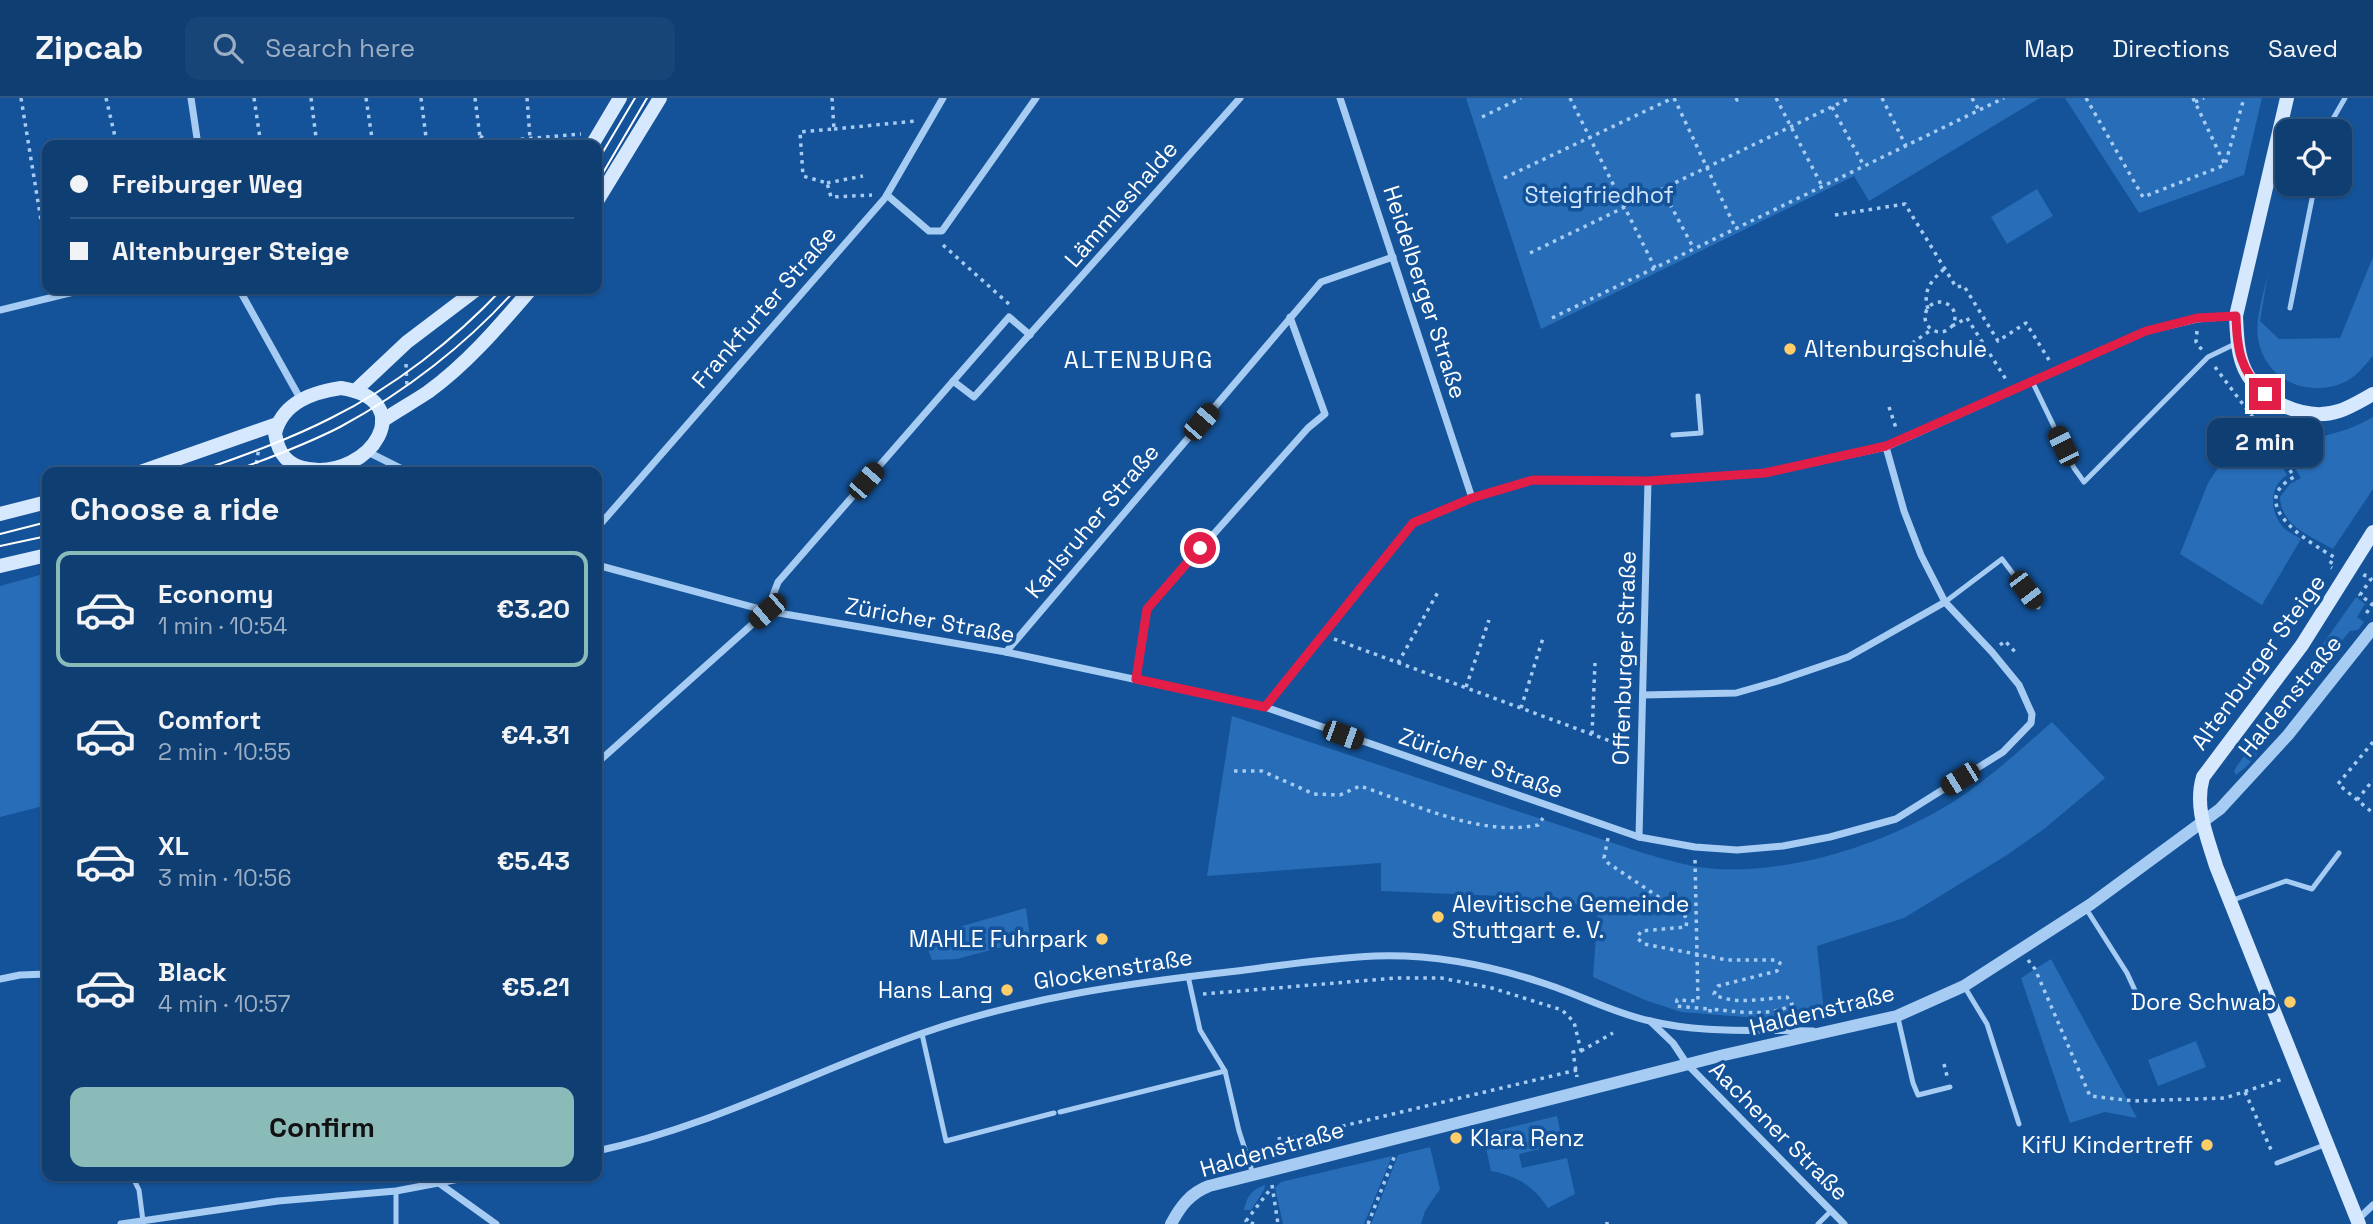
<!DOCTYPE html>
<html lang="en">
<head>
<meta charset="utf-8">
<style>
	:root { --surface:#0f3e73; --page:#184578; --text:#f1f3f6; --muted:#9baec4; --line:#2f5785; --accent:#8bbbb9 }
	body { margin:0; font-family:"Space Grotesk",sans-serif; background:var(--page); color:var(--text); height:100vh; display:flex; flex-direction:column; font-size:26px; white-space:nowrap }
	* { box-sizing:border-box; margin:0 }
	p { font-size:23px; color:var(--muted) }
	.icon { flex:none; width:38px; height:38px; fill:none; stroke:currentColor; stroke-width:2; stroke-linecap:round; stroke-linejoin:round }
	.map { position:relative; flex:1; overflow:hidden }
	.panel { position:absolute; left:42px; top:369px; width:560px; height:714px; display:flex; flex-direction:column; background:var(--surface); border-radius:14px; box-shadow:0 2px 5px #0004,0 0 0 2px var(--line) }
	.panel>* { flex:none }
	.banner { position:absolute; left:42px; top:42px; width:560px; height:154px; border-radius:14px; box-shadow:0 2px 5px #0004,0 0 0 2px var(--line); display:grid; align-content:center; height:154px; padding:0 28px; background:var(--surface) }
	.tools { position:absolute; left:2275px; top:21px; display:grid; gap:14px }
	.tools a { display:grid; place-items:center; width:77px; height:77px; border-radius:14px; background:var(--surface); box-shadow:0 2px 5px #0004,0 0 0 2px var(--line); font-size:35px }
	.end { position:absolute; width:32px; height:32px; margin:-16px; border:9px solid #e11d48; background:#fff; box-shadow:0 0 0 4px #fff }
	.from { border-radius:50% }
	.bubble { position:absolute; height:49px; border-radius:14px; background:var(--surface); box-shadow:0 2px 5px #0004,0 0 0 2px var(--line); font-size:23px; font-weight:700; line-height:49px; text-align:center }
	.car { position:absolute; width:21px; height:42px; margin:-21px -10px; border-radius:9px; box-shadow:0 0 5px 2px #0007; background:linear-gradient(#222 24%,#8ab4d8 0 40%,#222 0 76%,#8ab4d8 0 86%,#222 0) }
	.banner b { display:flex; align-items:center; gap:24px; height:66px; font-size:26px }
	.banner b+b { border-top:2px solid var(--line) }
	.banner i { width:18px; height:18px; background:var(--text) }
	ul { padding:0; list-style:none }
	li { display:flex; align-items:center; gap:21px; height:116px; margin:0 14px 10px; padding:0 14px; border:4px solid transparent; border-radius:14px }
	li div { flex:1 }
	li b { display:block; font-size:26px }
	li em { font-style:normal; font-weight:700 }
	li.current { border-color:var(--accent) }
	li>.icon { width:63px; height:63px; stroke-width:1.5 }
	h2 { padding:0 28px; font-size:32px; line-height:84px }
	.cta { display:flex; gap:14px; margin-top:auto; padding:14px 28px }
	.cta a { flex:1; height:80px; border-radius:14px; background:var(--accent); color:#111; font-size:28px; font-weight:700; line-height:80px; text-align:center }
	header { display:flex; align-items:center; gap:42px; box-sizing:border-box; height:98px; padding:0 35px; background:var(--surface); border-bottom:2px solid var(--line) }
	header strong { font-size:33px }
	nav { display:flex; gap:38px; margin-inline-start:auto; font-size:24px }
	.search { width:490px; height:63px; background:var(--page); display:flex; align-items:center; gap:18px; box-sizing:border-box; padding:0 24px; border-radius:14px; color:var(--muted); font-size:26px }
	.map>svg:first-child { display:block }
	.green { fill:#276db7 }
	.lines { fill:none; stroke-linecap:round; stroke-linejoin:round }
	.path { stroke:#a7ccf3; stroke-width:3.5; stroke-dasharray:3.5 5; stroke-linecap:butt }
	.service { stroke:#a7ccf3; stroke-width:5 }
	.minor { stroke:#a7ccf3; stroke-width:7 }
	.tertiary { stroke:#a7ccf3; stroke-width:12 }
	.secondary { stroke:#d6e8fd; stroke-width:14 }
	.tram { stroke:#fff; stroke-width:2 }
	.route { stroke:#e11d48; stroke-width:9 }
	.poi-dot { fill:#ffce69; stroke:#145399; stroke-width:2.5 }
	.labels { text-anchor:middle; stroke-width:7; stroke-linejoin:round; paint-order:stroke }
	.park-label { font-size:23px; fill:#cfe5fd; stroke:#145399 }
	.street-label { font-size:23px; fill:#fff; stroke:#145399 }
	.poi-label { font-size:23px; fill:#fff; stroke:#145399; text-anchor:end }
	.neighbourhood-label { font-size:24px; letter-spacing:2px; fill:#fff; stroke:#145399 }
</style>
</head>
<body>
<header>
<strong>Zipcab</strong>
<div class="search"><svg class="icon" aria-label="search" viewBox="0 0 24 24"><circle cx="10" cy="10" r="6"/><path d="M15 15l6 6"/></svg>Search here</div>
<nav><a>Map</a><a>Directions</a><a>Saved</a></nav>
</header>
<div class="map">
<svg width="2373" height="1126" viewBox="0 0 2373 1126">
	<rect width="100%" height="100%" fill="#145399"/>
	<g class="green">
		<path d="M1466,0H2040L1869,103L1854,78L1541,231Z"/>
		<path d="M2065,0H2262L2244,77L2139,115Z"/>
		<path d="M2037,91L2053,118L2007,146L1991,119Z"/>
		<path d="M2373,159V258C2365,267 2356,279 2345,284C2308,301 2264,282 2258,240C2255,219 2264,196 2268,175L2260,223L2279,241L2340,240Z"/>
		<path d="M2373,319V391L2333,451C2311,438 2281,428 2280,399L2290,386L2301,380L2280,345C2314,340 2342,337 2373,319Z"/>
		<path d="M2254,335L2280,365L2287,377C2267,390 2270,417 2286,432C2290,435 2297,438 2301,441L2262,507L2180,456L2208,385L2226,358Z"/>
		<path d="M47,475V720L43,708L0,719V488Z"/>
		<path d="M2356,499L2365,506L2357,519L2364,524L2358,532L2350,533L2318,571V582L2313,587L2302,590L2270,628L2271,639L2248,667L2236,677L2234,673L2237,668Z"/>
		<path d="M1232,618L1643,755C1667,762 1691,769 1716,771C1796,775 1885,746 1953,704C1989,681 2020,652 2052,624L2105,680L2044,731L2007,757L1904,820L1817,848L1824,914L1770,921L1681,914L1645,902L1593,879L1598,809L1500,798L1381,793V765L1207,778Z"/>
		<path d="M1026,810L1030,838L1025,843L957,861L932,862L923,839Z"/>
		<path d="M2051,861L2137,1020L2105,1014L2070,1025L2021,880Z"/>
		<path d="M2196,943L2206,969L2158,988L2148,962Z"/>
		<path d="M1557,1018L1563,1046L1519,1056L1522,1070L1567,1060L1575,1096L1548,1110C1534,1088 1517,1078 1491,1073L1483,1036Z"/>
		<path d="M1430,1049L1440,1091L1425,1113L1421,1126H1371L1398,1057Z"/>
		<path d="M1392,1058L1364,1126H1283L1275,1090L1281,1084Z"/>
		<path d="M1265,1087L1264,1092L1251,1112H1244C1247,1098 1251,1092 1265,1087Z"/>
	</g>
	<g class="lines">
		<g class="path">
			<path d="M21,0L47,159"/>
			<path d="M106,0L117,47"/>
			<path d="M254,0L261,47"/>
			<path d="M311,0L317,47"/>
			<path d="M366,0L373,47"/>
			<path d="M421,0L427,47"/>
			<path d="M475,0L481,47"/>
			<path d="M527,0L530,40"/>
			<path d="M832,0L834,31L800,34L803,78L827,85L831,99L872,97"/>
			<path d="M1570,0L1655,170"/>
			<path d="M1674,0L1736,131"/>
			<path d="M1736,0L1737,2L1742,0"/>
			<path d="M1776,0L1822,88"/>
			<path d="M1882,0L1906,48"/>
			<path d="M1972,0L1979,12"/>
			<path d="M2086,0L2143,99L2225,67"/>
			<path d="M2193,0L2225,67L2244,0"/>
			<path d="M2195,4L2204,0"/>
			<path d="M1832,9L1864,68"/>
			<path d="M1482,19L1521,0"/>
			<path d="M834,31L916,23"/>
			<path d="M480,38L490,44L581,36"/>
			<path d="M1504,80L1673,0"/>
			<path d="M827,85L863,78"/>
			<path d="M1662,91L1694,151"/>
			<path d="M1835,117L1905,106L1956,189L1964,188L1998,243L2026,225L2049,262"/>
			<path d="M943,147L1010,207"/>
			<path d="M1530,155L1850,0"/>
			<circle cx="1940" cy="219" r="15"/>
			<path d="M1928,211C1922,192 1932,182 1945,170"/>
			<path d="M1552,220L2004,0"/>
			<path d="M1952,228L1967,220L2007,283"/>
			<path d="M2197,233L2196,244L2202,252"/>
			<path d="M1905,250L1931,232"/>
			<path d="M406,266L407,290"/>
			<path d="M2215,269L2281,357L2294,379C2244,406 2310,445 2334,459L2329,468L2332,470"/>
			<path d="M1889,309L1896,330"/>
			<path d="M2265,335L2280,328L2293,330"/>
			<path d="M255,374L259,349"/>
			<path d="M256,374L272,369"/>
			<path d="M2364,479L2365,477L2371,481L2360,497L2372,506L2366,516"/>
			<path d="M1334,541L1629,650"/>
			<path d="M2000,547L2005,543L2018,557"/>
			<path d="M1398,565L1438,494"/>
			<path d="M1466,589L1489,522"/>
			<path d="M1521,610L1543,540"/>
			<path d="M1592,636L1595,565"/>
			<path d="M2373,644L2338,686L2373,715"/>
			<path d="M1234,673H1262L1314,696L1340,697L1360,688C1415,706 1479,739 1538,727L1543,720"/>
			<path d="M2357,702L2373,682"/>
			<path d="M1608,740L1604,760L1608,765L1684,816L1687,822L1686,829L1641,833L1637,840L1644,846L1727,862H1776L1780,865L1777,873L1718,888L1714,896C1734,908 1765,900 1787,899L1792,906C1773,920 1733,913 1710,911V918"/>
			<path d="M1695,762L1698,903L1677,902L1676,908L1710,911"/>
			<path d="M2028,862L2035,871L2090,998L2134,1003L2225,1000L2283,981"/>
			<path d="M1203,896L1396,880H1441L1492,890L1562,912L1574,924L1581,953L1573,954L1577,979"/>
			<path d="M1581,953L1613,935"/>
			<path d="M1944,966L1947,978"/>
			<path d="M2245,994L2273,1056"/>
			<path d="M1279,1039L1280,1043L1577,972"/>
			<path d="M1272,1087L1278,1126"/>
			<path d="M1607,1124V1126"/>
			<path d="M1254,1126L1246,1123L1272,1089"/>
			<path d="M1368,1126L1395,1057"/>
		</g>
		<g class="service">
			<path d="M2326,33L2345,0"/>
			<path d="M2290,210L2315,86"/>
			<path d="M2032,283L2074,370L2084,384L2208,259L2237,245"/>
			<path d="M1673,337L1701,335L1698,298"/>
			<path d="M1945,504L2002,461L2038,509"/>
			<path d="M2233,802L2286,783L2312,791L2339,755"/>
			<path d="M2085,809L2127,875L2138,899"/>
			<path d="M1188,878L1200,932L1225,973L1239,1033L1253,1076"/>
			<path d="M1964,888L1987,926L2019,1026"/>
			<path d="M1898,920L1913,985L1918,997L1950,989"/>
			<path d="M922,936L946,1043L1054,1015"/>
			<path d="M1060,1014L1225,973"/>
			<path d="M2277,1065L2327,1046"/>
			<path d="M132,1078L139,1092L143,1123"/>
			<path d="M396,1093V1126"/>
			<path d="M1818,1126L1831,1113"/>
		</g>
		<g class="minor">
			<path d="M191,0L198,47"/>
			<path d="M1340,0L1472,400"/>
			<path d="M887,97L929,133H942L1036,0"/>
			<path d="M239,191L301,302"/>
			<path d="M0,212L86,191"/>
			<path d="M953,283L974,299L1240,0"/>
			<path d="M368,354L408,374"/>
			<path d="M597,430L885,100L943,0"/>
			<path d="M597,467L767,513L1006,554L1265,609L1639,739L1695,749L1737,752L1783,748L1830,739L1896,721L2003,654L2031,625L2032,616L2019,587L1992,554L1945,504L1921,457L1904,413L1886,349"/>
			<path d="M1006,554L1321,184L1393,159"/>
			<path d="M1136,581L1147,511L1308,330L1325,316L1290,219"/>
			<path d="M1643,597L1736,595L1778,583L1848,559L1945,504"/>
			<path d="M1265,609L1413,425L1472,400L1533,382L1648,383L1765,375L1886,349L2146,233L2197,221L2236,218"/>
			<path d="M597,665L767,513L778,484L1009,219L1030,237"/>
			<path d="M1639,739L1648,383"/>
			<path d="M0,881L20,877L47,876"/>
			<path d="M1650,923L1673,945L1687,966L1844,1126"/>
			<path d="M597,1053C710,1029 814,973 923,935C1026,899 1130,885 1237,873C1283,867 1329,860 1375,858C1432,856 1489,867 1543,885C1578,896 1613,915 1650,923C1703,936 1759,931 1813,933"/>
			<path d="M429,1078L496,1126"/>
			<path d="M2356,1123L2373,1107"/>
			<path d="M121,1126L278,1103L396,1093L475,1078"/>
		</g>
		<path class="tertiary" d="M1171,1126C1180,1109 1190,1095 1209,1088L1724,957L1897,918L1964,888L2091,806L2220,711L2288,637L2373,530"/>
		<g class="secondary">
			<path d="M2287,0L2236,218C2237,236 2237,255 2245,272C2260,303 2305,324 2339,313C2351,309 2362,302 2373,296"/>
			<path d="M592,47L620,0"/>
			<path d="M597,103L660,0"/>
			<path d="M341,290C421,302 371,381 308,371C287,368 278,355 275,335C283,304 313,294 341,290Z"/>
			<path d="M356,292L407,244L477,191"/>
			<path d="M382,323C397,313 413,304 428,294C467,266 500,227 531,191"/>
			<path d="M140,374L277,326"/>
			<path d="M0,416L47,404"/>
			<path d="M0,468L47,457"/>
			<path d="M2359,1126L2216,768C2207,738 2194,710 2203,679L2302,547L2373,434"/>
		</g>
		<g class="tram">
			<path d="M597,64L635,0"/>
			<path d="M597,85L647,0"/>
			<path d="M197,374C242,358 288,342 331,320C394,289 454,242 502,191"/>
			<path d="M231,374C267,361 305,347 340,329C405,294 467,246 516,191"/>
			<path d="M0,436L47,424"/>
			<path d="M0,448L47,438"/>
		</g>
	</g>
	<g class="lines">
		<path class="route" d="M1200,450L1147,511L1136,581L1265,609L1413,425L1472,400L1533,382L1648,383L1765,375L1886,348L2146,233L2197,220L2236,218C2237,252 2240,272 2265,296"/>
	</g>
	<g class="poi-dot">
		<circle cx="1790" cy="251" r="7"/>
		<circle cx="1438" cy="819" r="7"/>
		<circle cx="1102" cy="841" r="7"/>
		<circle cx="1007" cy="892" r="7"/>
		<circle cx="2290" cy="904" r="7"/>
		<circle cx="1456" cy="1040" r="7"/>
		<circle cx="2207" cy="1047" r="7"/>
	</g>
	<g class="labels">
		<g class="park-label">
			<text x="1599" y="105">Steigfriedhof</text>
		</g>
		<g class="street-label">
			<text transform="translate(1121 106) rotate(-49)" y="8">Lämmleshalde</text>
			<text transform="translate(1425 194) rotate(72)" y="8">Heidelberger Straße</text>
			<text transform="translate(764 209) rotate(-49)" y="8">Frankfurter Straße</text>
			<text transform="translate(1092 423) rotate(-50)" y="8">Karlsruher Straße</text>
			<text transform="translate(930 522) rotate(10)" y="8">Züricher Straße</text>
			<text transform="translate(1624 560) rotate(-88)" y="8">Offenburger Straße</text>
			<text transform="translate(2258 564) rotate(-54)" y="8">Altenburger Steige</text>
			<text transform="translate(2290 598) rotate(-51)" y="8">Haldenstraße</text>
			<text transform="translate(1481 665) rotate(19)" y="8">Züricher Straße</text>
			<text transform="translate(1113 871) rotate(-9)" y="8">Glockenstraße</text>
			<text transform="translate(1822 912) rotate(-14)" y="8">Haldenstraße</text>
			<text transform="translate(1779 1033) rotate(45)" y="8">Aachener Straße</text>
			<text transform="translate(1272 1051) rotate(-16)" y="8">Haldenstraße</text>
		</g>
		<g class="poi-label">
			<text x="1804" y="259" text-anchor="start">Altenburgschule</text>
			<text x="1452" y="814" text-anchor="start">Alevitische Gemeinde<tspan x="1452" dy="26">Stuttgart e. V.</tspan></text>
			<text x="1088" y="849">MAHLE Fuhrpark</text>
			<text x="993" y="900">Hans Lang</text>
			<text x="2276" y="912">Dore Schwab</text>
			<text x="1470" y="1048" text-anchor="start">Klara Renz</text>
			<text x="2193" y="1055">KifU Kindertreff</text>
		</g>
		<g class="neighbourhood-label">
			<text x="1139" y="270">ALTENBURG</text>
		</g>
	</g>
</svg>
<div class="tools">
<a><svg class="icon" aria-label="locate" viewBox="0 0 24 24"><circle cx="12" cy="12" r="6"/><path d="M12 2v4M12 18v4M2 12h4M18 12h4"/></svg></a>
</div>
<i class="end from" style="left:1200px;top:450px"></i>
<i class="end" style="left:2265px;top:296px"></i>
<div class="bubble" style="left:2207px;top:320px;width:116px">2 min</div>
<i class="car" style="left:1201px;top:324px;rotate:41deg"></i>
<i class="car" style="left:2063px;top:348px;rotate:334deg"></i>
<i class="car" style="left:866px;top:383px;rotate:41deg"></i>
<i class="car" style="left:2026px;top:492px;rotate:143deg"></i>
<i class="car" style="left:767px;top:513px;rotate:229deg"></i>
<i class="car" style="left:1343px;top:637px;rotate:110deg"></i>
<i class="car" style="left:1960px;top:681px;rotate:238deg"></i>
<div class="banner">
<b><i class="from"></i>Freiburger Weg</b>
<b><i></i>Altenburger Steige</b>
</div>
<section class="panel">
<h2>Choose a ride</h2>
<ul>
<li class="current"><svg class="icon" aria-label="car" viewBox="0 0 24 24"><path d="M5 17H2v-5l4-1 3-4h7l3 4 3 1v5h-3M9 17h6M6 11h13"/><circle cx="7" cy="17" r="2"/><circle cx="17" cy="17" r="2"/></svg><div><b>Economy</b><p>1 min · 10:54</p></div><em>€3.20</em></li>
<li><svg class="icon" aria-label="car" viewBox="0 0 24 24"><path d="M5 17H2v-5l4-1 3-4h7l3 4 3 1v5h-3M9 17h6M6 11h13"/><circle cx="7" cy="17" r="2"/><circle cx="17" cy="17" r="2"/></svg><div><b>Comfort</b><p>2 min · 10:55</p></div><em>€4.31</em></li>
<li><svg class="icon" aria-label="car" viewBox="0 0 24 24"><path d="M5 17H2v-5l4-1 3-4h7l3 4 3 1v5h-3M9 17h6M6 11h13"/><circle cx="7" cy="17" r="2"/><circle cx="17" cy="17" r="2"/></svg><div><b>XL</b><p>3 min · 10:56</p></div><em>€5.43</em></li>
<li><svg class="icon" aria-label="car" viewBox="0 0 24 24"><path d="M5 17H2v-5l4-1 3-4h7l3 4 3 1v5h-3M9 17h6M6 11h13"/><circle cx="7" cy="17" r="2"/><circle cx="17" cy="17" r="2"/></svg><div><b>Black</b><p>4 min · 10:57</p></div><em>€5.21</em></li>
</ul>
<div class="cta"><a>Confirm</a></div>
</section>
</div>
</body>
</html>
